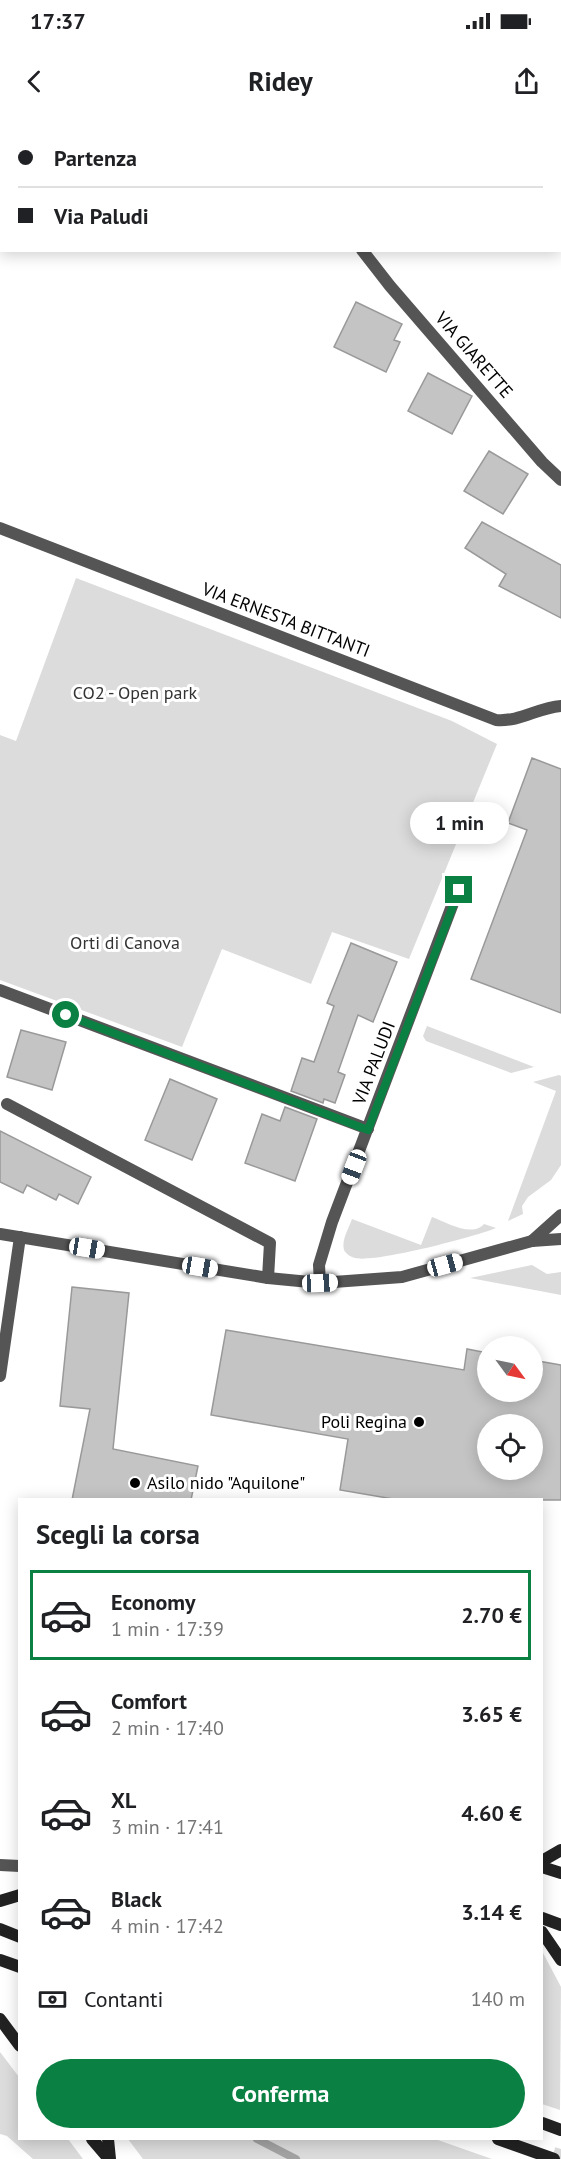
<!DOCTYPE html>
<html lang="it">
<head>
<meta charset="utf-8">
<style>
	:root { --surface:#fff; --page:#f2f2f2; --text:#202124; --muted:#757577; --line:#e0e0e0; --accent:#0b8043 }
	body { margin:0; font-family:"PT Sans",sans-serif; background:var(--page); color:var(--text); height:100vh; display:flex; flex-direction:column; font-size:22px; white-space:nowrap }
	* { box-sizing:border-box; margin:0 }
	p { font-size:20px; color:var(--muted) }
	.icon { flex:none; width:33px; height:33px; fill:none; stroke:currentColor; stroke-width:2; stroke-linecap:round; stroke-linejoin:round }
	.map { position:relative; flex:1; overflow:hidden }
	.sheet { position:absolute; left:18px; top:1378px; width:525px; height:642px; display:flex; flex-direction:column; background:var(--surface); border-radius:0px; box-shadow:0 3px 15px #0003 }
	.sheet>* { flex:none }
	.hud { position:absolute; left:0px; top:0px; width:561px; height:132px; box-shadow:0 3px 15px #0003; display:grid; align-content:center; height:132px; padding:0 18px; background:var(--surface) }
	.needle { width:39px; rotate:123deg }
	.controls { position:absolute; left:477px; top:1216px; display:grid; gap:12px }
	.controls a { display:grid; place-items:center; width:66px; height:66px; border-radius:50%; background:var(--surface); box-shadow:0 3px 15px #0003; font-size:30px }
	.end { position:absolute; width:27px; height:27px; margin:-14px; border:8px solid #0b8043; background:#fff; box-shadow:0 0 0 3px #fff }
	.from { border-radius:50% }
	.bubble { position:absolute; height:42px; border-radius:21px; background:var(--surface); box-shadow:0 3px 15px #0003; font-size:20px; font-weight:600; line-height:42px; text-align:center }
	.car { position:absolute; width:18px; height:36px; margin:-18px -9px; border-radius:8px; box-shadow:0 0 4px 2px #0007; background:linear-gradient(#fff 24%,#345 0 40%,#fff 0 76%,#345 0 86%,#fff 0) }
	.hud b { display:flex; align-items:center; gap:21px; height:57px; font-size:22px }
	.hud b+b { border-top:2px solid var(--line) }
	.hud i { width:15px; height:15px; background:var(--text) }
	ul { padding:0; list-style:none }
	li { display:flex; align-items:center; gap:18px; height:90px; margin:0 12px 9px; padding:0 6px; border:3px solid transparent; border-radius:0px }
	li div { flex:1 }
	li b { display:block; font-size:22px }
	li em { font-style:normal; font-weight:600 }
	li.current { border-color:var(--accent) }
	li>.icon { width:54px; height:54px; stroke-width:1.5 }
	h2 { padding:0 18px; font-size:27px; line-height:72px }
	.pay { display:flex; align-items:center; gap:15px; height:66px; padding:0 18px; font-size:22px }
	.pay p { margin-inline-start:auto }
	.action { display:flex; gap:12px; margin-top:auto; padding:12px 18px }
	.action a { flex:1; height:69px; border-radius:36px; background:var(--accent); color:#fff; font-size:24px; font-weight:600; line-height:69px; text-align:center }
	.status { display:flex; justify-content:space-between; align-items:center; height:42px; padding:0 30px; background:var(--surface); direction:ltr }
	.status svg { height:16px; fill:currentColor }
	header { display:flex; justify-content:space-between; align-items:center; height:78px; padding:0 18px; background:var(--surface); font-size:27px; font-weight:600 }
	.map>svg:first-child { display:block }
	.green { fill:#dcdcdc }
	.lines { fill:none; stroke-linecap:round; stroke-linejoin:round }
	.stream { stroke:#a3a3a3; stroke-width:8 }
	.building { fill:#c4c4c4; stroke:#999; stroke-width:1.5; fill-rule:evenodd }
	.tertiary-tunnel { stroke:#d9d9d9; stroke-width:12; stroke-dasharray:12 6; stroke-linecap:butt }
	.service { stroke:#555; stroke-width:12 }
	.minor { stroke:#555; stroke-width:12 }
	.secondary { stroke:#222; stroke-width:12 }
	.rail { stroke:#000; stroke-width:4.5; stroke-dasharray:9 3 1.5 3; stroke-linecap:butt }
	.route { stroke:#0b8043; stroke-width:8 }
	.poi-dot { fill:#000; stroke:#fff; stroke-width:2 }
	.labels { text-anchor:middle; stroke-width:6; stroke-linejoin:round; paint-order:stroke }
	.street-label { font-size:18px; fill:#000; stroke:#fff }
	.park-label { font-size:18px; fill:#333; stroke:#fff }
	.poi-label { font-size:18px; fill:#000; stroke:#fff; text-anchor:end }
</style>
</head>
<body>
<div class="status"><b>17:37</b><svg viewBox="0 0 49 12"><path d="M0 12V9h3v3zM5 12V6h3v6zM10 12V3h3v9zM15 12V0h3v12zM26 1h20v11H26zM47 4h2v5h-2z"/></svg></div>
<header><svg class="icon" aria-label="back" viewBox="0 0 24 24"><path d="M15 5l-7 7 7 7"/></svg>Ridey<svg class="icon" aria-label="share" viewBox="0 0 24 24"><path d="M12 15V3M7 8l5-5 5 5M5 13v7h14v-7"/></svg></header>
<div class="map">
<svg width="561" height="2039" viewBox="0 0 561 2039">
	<rect width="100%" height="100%" fill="#fff"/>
	<g class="green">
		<path d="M76,458L452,601L497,624L409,839L332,812L311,864L222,829L182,927L0,860V615L16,621Z"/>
		<path d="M427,906L534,947L511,953L426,921L423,916Z"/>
		<path d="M559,955L561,956V1045L551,1060L528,1077L522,1086L523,1094L508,1101L556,971L533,962Z"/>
		<path d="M432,1097C446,1102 472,1118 484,1104L496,1108C474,1117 375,1143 355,1138C351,1137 346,1134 344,1130C341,1120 349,1108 352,1099L421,1125Z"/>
		<path d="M532,1145L547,1154L561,1152V1175L470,1158Z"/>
		<path d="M542,1831L561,1867L560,1990L542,1984Z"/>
		<path d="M0,1932L19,1957L20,2019H68L83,2039H33L7,2016L0,2014Z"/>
		<path d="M128,2019H435L492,2039H143Z"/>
	</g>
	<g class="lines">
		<path class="stream" d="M257,2019L296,2039"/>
	</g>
	<g class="building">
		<path d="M356,182L402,204L394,220L400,222L386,252L334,227Z"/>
		<path d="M428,253L472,276L452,314L408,291Z"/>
		<path d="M489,331L528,354L503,394L464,371Z"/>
		<path d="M482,402L561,445V498L499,466L506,454L465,428Z"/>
		<path d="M532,638L561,649V893L471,859L527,710L508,703Z"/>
		<path d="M351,823L397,842L373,902L358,895L338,952L345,955L335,983L324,979L323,983L291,971L302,938L314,942L334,886L327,883Z"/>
		<path d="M21,910L66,922L52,970L7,957Z"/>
		<path d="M170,959L217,979L192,1040L145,1020Z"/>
		<path d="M285,987L317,999L295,1061L245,1043L262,994L280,1001Z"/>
		<path d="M0,1011L91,1057L78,1084L59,1074L56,1080L27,1065L23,1073L0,1062Z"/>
		<path d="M72,1167L129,1173L113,1329L198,1346L191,1380H72L90,1289L60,1286Z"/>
		<path d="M226,1210L464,1250L467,1229L488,1233V1272H532V1240L561,1245V1380H399L340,1370L348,1319L211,1295ZM488,1305H532V1350H488Z"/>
	</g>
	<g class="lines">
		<path class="tertiary-tunnel" d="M558,2039L561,2029"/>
		<g class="service">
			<path d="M0,870L368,1009"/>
			<path d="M7,984L270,1123L268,1158"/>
			<path d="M0,1745L20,1746"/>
		</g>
		<g class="minor">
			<path d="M259,0L260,2"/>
			<path d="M362,130L390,166L542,342L561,360"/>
			<path d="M0,408L496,600C520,602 537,588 561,586"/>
			<path d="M0,1114L268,1158L320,1163L402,1157L532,1121L561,1119"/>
			<path d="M532,1121L561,1095"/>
			<path d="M320,1163L319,1145L332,1102L458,770"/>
			<path d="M0,1256L20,1117"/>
		</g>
		<g class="secondary">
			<path d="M542,1741L561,1730"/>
			<path d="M542,1747L561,1753"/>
			<path d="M0,1781L20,1775"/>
			<path d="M542,1798L561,1805"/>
			<path d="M0,1809L20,1817"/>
			<path d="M542,1812L561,1840"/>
			<path d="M0,1840L20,1847"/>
			<path d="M0,1899L20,1926"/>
			<path d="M542,2003L561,2010"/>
			<path d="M92,2019L109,2039"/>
			<path d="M108,2019L110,2039"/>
			<path d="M498,2019L554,2039"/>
		</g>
		<g class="rail">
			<path d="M464,0L466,2"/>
			<path d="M560,66L561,67"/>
		</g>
	</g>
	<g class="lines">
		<path class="route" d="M66,895L368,1010L459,770"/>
	</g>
	<g class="poi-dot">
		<circle cx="419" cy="1302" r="6"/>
		<circle cx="135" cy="1363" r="6"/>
	</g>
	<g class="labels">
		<g class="street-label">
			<text transform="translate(474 235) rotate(49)" y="6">VIA GIARETTE</text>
			<text transform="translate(286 500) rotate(21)" y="6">VIA ERNESTA BITTANTI</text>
			<text transform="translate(374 943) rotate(-69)" y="6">VIA PALUDI</text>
		</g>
		<g class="park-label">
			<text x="135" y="579">CO2 - Open park</text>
			<text x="125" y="829">Orti di Canova</text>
		</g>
		<g class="poi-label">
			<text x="407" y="1308">Poli Regina</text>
			<text x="147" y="1369" text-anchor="start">Asilo nido "Aquilone"</text>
		</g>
	</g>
</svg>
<div class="controls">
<a><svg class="needle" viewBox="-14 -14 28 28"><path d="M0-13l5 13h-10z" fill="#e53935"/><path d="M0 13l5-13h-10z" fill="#757577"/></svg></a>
<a><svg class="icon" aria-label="locate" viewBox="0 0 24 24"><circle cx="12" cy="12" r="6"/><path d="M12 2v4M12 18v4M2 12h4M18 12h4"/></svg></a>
</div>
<i class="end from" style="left:66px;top:895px"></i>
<i class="end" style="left:459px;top:770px"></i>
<div class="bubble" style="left:410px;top:682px;width:99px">1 min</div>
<i class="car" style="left:354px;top:1047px;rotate:201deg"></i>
<i class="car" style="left:87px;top:1128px;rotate:99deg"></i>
<i class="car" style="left:445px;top:1145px;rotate:75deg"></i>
<i class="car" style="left:200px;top:1147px;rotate:99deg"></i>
<i class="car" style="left:320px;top:1163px;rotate:88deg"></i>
<div class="hud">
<b><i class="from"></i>Partenza</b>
<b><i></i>Via Paludi</b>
</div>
<section class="sheet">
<h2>Scegli la corsa</h2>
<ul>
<li class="current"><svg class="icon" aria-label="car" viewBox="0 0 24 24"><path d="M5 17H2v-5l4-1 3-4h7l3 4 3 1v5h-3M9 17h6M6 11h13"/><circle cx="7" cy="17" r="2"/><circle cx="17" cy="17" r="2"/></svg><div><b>Economy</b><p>1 min · 17:39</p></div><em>2.70 €</em></li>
<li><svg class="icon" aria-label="car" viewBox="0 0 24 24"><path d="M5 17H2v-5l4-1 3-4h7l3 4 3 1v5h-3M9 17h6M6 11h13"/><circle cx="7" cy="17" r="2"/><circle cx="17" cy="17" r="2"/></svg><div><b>Comfort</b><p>2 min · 17:40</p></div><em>3.65 €</em></li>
<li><svg class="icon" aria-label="car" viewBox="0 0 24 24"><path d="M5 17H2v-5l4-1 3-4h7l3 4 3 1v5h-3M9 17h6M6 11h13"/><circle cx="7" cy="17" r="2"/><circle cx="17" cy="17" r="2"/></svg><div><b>XL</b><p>3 min · 17:41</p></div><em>4.60 €</em></li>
<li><svg class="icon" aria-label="car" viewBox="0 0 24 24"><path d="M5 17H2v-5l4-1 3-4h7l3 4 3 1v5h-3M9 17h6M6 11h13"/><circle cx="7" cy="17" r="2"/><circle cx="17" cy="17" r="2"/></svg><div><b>Black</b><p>4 min · 17:42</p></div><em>3.14 €</em></li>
</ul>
<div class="pay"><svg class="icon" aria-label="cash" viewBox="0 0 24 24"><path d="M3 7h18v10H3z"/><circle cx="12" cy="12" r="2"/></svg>Contanti<p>140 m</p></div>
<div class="action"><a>Conferma</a></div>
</section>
</div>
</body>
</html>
